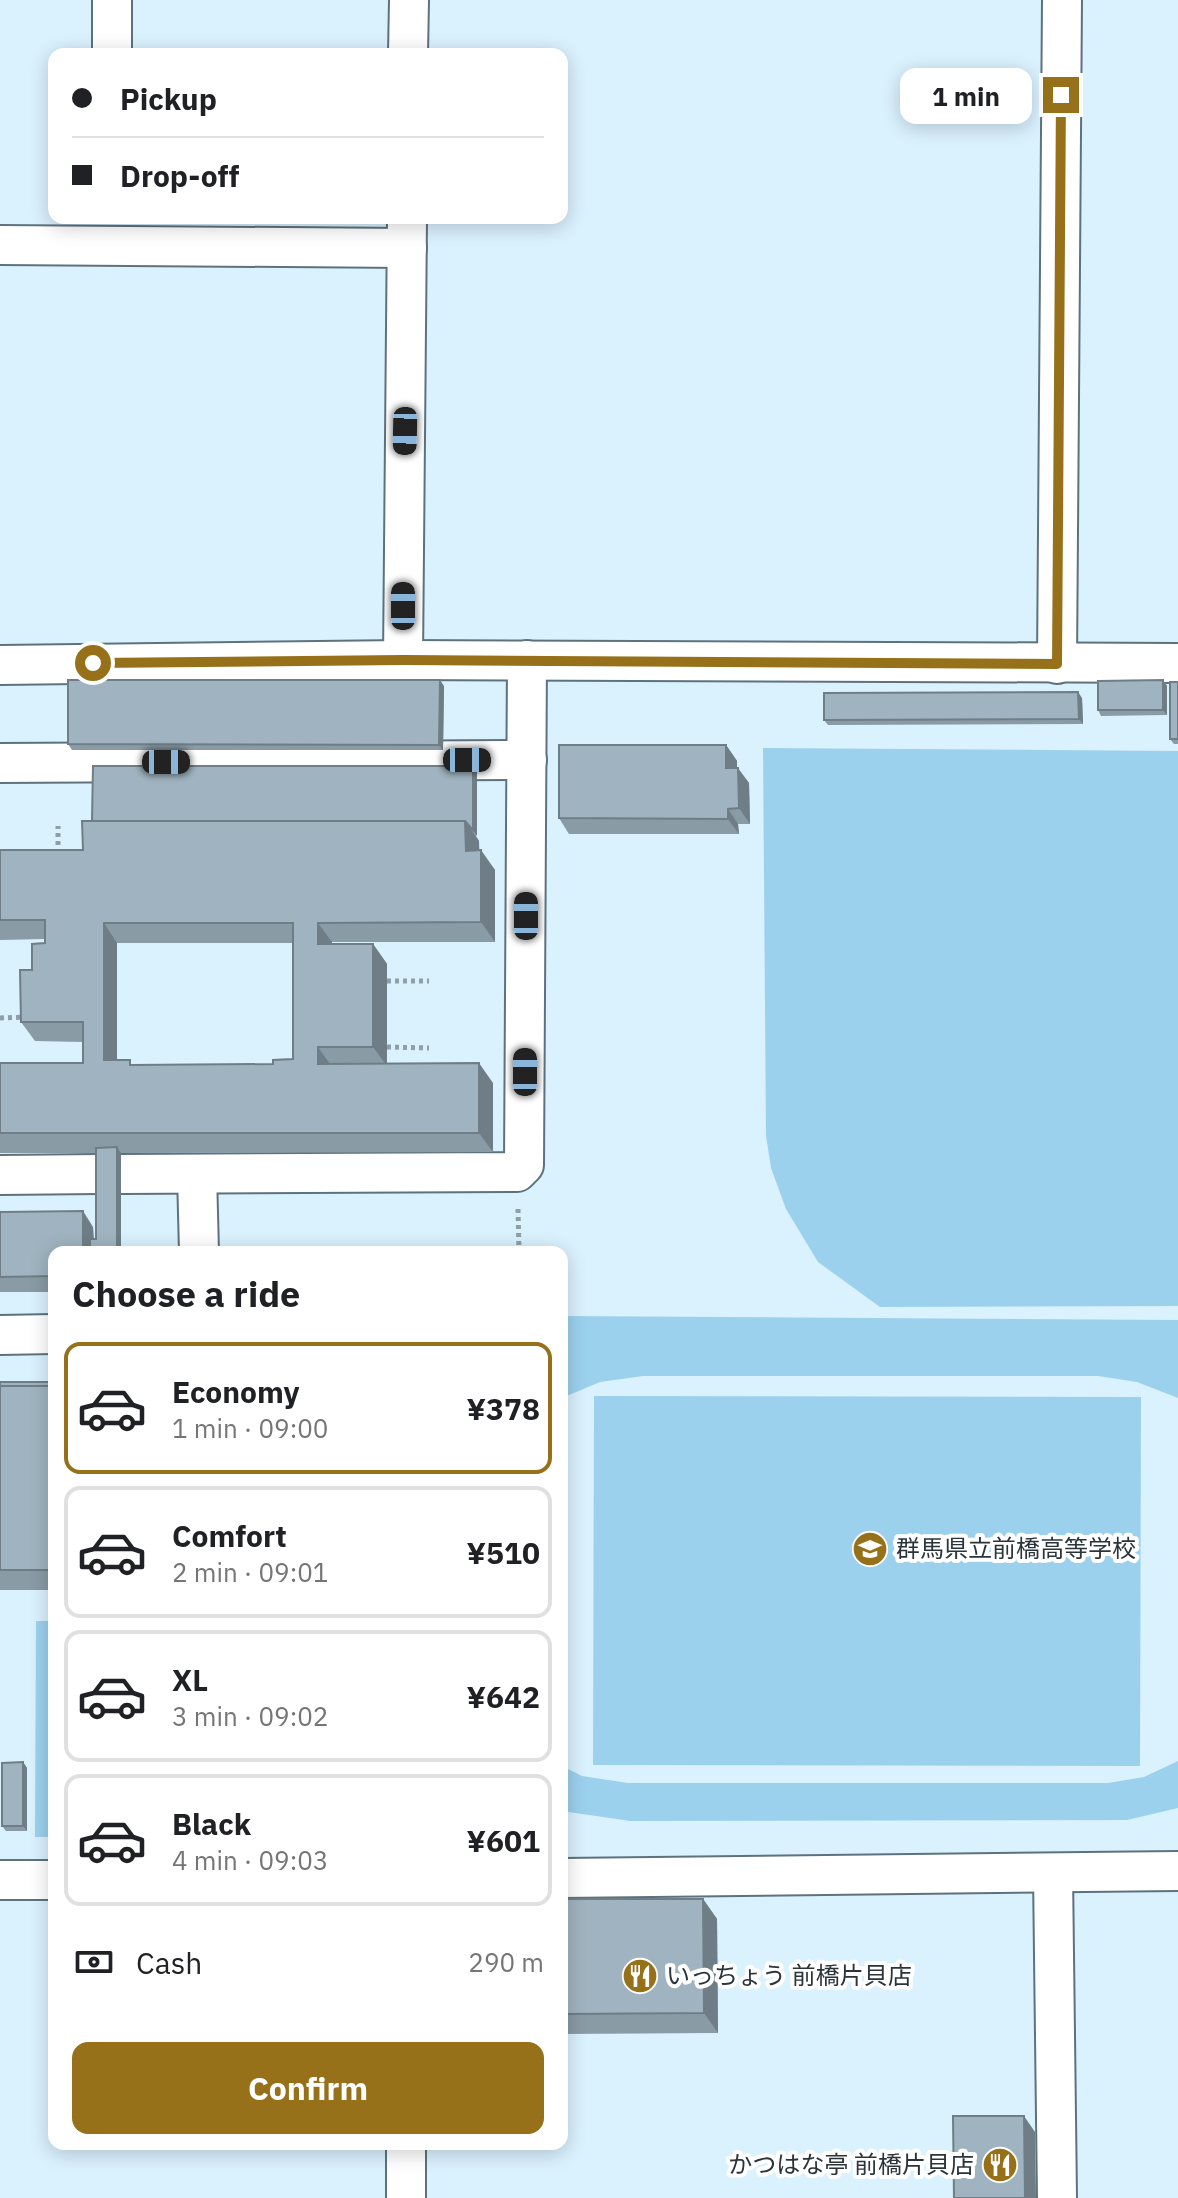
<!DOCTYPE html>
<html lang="en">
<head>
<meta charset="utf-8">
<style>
	:root { --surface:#fff; --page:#f2f2f2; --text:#202124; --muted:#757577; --line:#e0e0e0; --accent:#96711a }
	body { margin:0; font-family:"IBM Plex Sans","Noto Sans JP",sans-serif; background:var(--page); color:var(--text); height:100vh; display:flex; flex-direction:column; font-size:30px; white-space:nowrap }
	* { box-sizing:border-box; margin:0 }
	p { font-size:26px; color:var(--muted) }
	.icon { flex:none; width:44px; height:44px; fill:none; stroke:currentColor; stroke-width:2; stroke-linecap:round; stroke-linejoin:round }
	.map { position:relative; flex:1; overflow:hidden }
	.details { position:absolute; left:48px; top:1246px; width:520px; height:904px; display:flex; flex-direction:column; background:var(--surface); border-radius:16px; box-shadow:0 4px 20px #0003 }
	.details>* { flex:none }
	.hud { position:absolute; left:48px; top:48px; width:520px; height:176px; border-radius:16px; box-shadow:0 4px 20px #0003; display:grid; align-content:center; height:176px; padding:0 24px; background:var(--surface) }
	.end { position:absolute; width:36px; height:36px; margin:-18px; border:10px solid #96711a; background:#fff; box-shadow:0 0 0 4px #fff }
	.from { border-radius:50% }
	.bubble { position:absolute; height:56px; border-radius:16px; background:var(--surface); box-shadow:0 4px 20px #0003; font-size:26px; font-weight:700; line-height:56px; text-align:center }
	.car { position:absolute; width:24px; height:48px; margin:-24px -12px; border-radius:10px; box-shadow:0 0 6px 2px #0007; background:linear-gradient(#222 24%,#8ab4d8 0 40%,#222 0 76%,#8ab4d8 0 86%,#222 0) }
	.hud b { display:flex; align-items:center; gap:28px; height:76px; font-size:30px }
	.hud b+b { border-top:2px solid var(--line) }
	.hud i { width:20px; height:20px; background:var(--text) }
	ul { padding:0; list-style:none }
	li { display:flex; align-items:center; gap:24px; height:132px; margin:0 16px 12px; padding:0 8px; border:4px solid var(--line); border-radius:16px }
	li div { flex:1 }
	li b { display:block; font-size:30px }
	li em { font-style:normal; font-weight:700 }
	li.current { border-color:var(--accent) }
	li>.icon { width:72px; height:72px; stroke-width:1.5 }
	h2 { padding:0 24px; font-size:36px; line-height:96px }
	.pay { display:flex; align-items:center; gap:20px; height:88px; padding:0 24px; font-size:30px }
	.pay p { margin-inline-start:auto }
	.primary-button { display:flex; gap:16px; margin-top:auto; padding:16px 24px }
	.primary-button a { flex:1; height:92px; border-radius:16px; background:var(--accent); color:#fff; font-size:32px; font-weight:700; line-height:92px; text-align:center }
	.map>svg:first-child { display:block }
	.green { fill:#9cd1ee }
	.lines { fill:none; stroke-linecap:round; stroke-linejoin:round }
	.minor-casing { stroke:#5e727d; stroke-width:42 }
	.path { stroke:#8e9fa8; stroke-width:5; stroke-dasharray:4 4; stroke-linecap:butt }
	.minor { stroke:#fff; stroke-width:38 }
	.wall { fill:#899ba5; fill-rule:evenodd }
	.shaded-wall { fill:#6f7e86 }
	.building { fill:#9fb4c0; stroke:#6f7e86; stroke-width:2; fill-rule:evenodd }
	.route { stroke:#96711a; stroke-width:10 }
	.labels { text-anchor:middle; stroke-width:8; stroke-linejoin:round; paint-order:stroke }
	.poi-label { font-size:24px; fill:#2b3439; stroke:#fff; text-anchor:start }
</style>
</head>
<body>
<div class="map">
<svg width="1178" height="2198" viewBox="0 0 1178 2198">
	<rect width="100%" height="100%" fill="#daf1fe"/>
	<g class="green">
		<path d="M763,748L1178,751V1306L880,1307L818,1262L786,1209L771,1168L766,1136Z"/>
		<path d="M562,1316L1178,1320V1398L1137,1382L1098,1376H643L600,1382L562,1398Z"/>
		<path d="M594,1396L1141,1397L1140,1766L593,1765Z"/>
		<path d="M36,1621H54V1837H35Z"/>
		<path d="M1178,1761V1808L1127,1820L630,1821L562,1811V1766L582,1776L628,1783H1108L1144,1777Z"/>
	</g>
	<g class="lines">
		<defs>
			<g id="minor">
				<path d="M112,54V0"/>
				<path d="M408,54L409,0"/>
				<path d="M0,245L407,248"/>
				<path d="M403,660L407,218"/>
				<path d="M1057,664L1062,0"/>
				<path d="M0,665L403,660L1178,663"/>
				<path d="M0,763L527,760"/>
				<path d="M121,1174L517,1172L524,1165L527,660"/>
				<path d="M197,1174L199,1252"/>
				<path d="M0,1175L99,1174"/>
				<path d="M0,1335L54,1334"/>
				<path d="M1053,1873L1057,2198"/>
				<path d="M562,1878L1178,1871"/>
				<path d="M0,1880H54"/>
				<path d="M406,2198V2144"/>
			</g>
		</defs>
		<use href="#minor" class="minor-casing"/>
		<g class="path">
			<path d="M58,853V826"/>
			<path d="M387,981H429"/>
			<path d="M0,1018L26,1017"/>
			<path d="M387,1047L429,1048"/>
			<path d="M518,1209L519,1252"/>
		</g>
		<use href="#minor" class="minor"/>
	</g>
	<g class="wall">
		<path d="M1163,680L1167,686V715L1101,716L1098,710Z"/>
		<path d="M1178,682V744H1174L1170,739Z"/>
		<path d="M444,686L443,750H72L68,744Z"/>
		<path d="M1082,698L1083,724L828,725L824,720Z"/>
		<path d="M726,745L737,761V768L749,783L750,824H738L739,834H569L559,818Z"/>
		<path d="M477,772L476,836L479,841V850L495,870V942H332V944H373L387,964V1063L493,1083V1152L121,1153V1252H54V1292H0V1212L93,1227L94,1239H96V1153H0V1063H83V1042L35,1041L21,1022L32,970L45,943V939L0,940V850H83L92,821ZM117,943H293V1059L273,1064L133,1065L117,1060Z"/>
		<rect x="0" y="1382" width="54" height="208"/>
		<path d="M23,1762L27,1768V1831H6L2,1826Z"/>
		<path d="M562,1899H703L717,1919L718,2033L562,2034Z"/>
	</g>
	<g class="shaded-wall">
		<path d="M440,680L444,686L443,750L439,745Z"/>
		<path d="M1163,680L1167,686V715L1163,710Z"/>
		<path d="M1078,692L1082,698L1083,724L1079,719Z"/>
		<path d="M726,745L737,761V783L726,768Z"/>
		<path d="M473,766L477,772V836L473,830Z"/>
		<path d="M738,768L749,783L750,824L739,808Z"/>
		<path d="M728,809L738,824L739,834L728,819Z"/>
		<path d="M465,821L479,841L480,870L466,851Z"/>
		<path d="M481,850L495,870V942L481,922Z"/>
		<path d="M104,923L117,943V1080L104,1060Z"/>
		<path d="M318,923L332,942V964L318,944Z"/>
		<path d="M373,944L387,964V1066L373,1047Z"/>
		<path d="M318,1047L332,1067L318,1064Z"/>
		<path d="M479,1063L493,1083V1152L479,1133Z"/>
		<path d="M117,1147L121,1153V1252H117Z"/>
		<path d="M83,1211L93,1227L94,1252H83Z"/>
		<path d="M23,1762L27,1768V1831L23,1826Z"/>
		<path d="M703,1899L717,1919L718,2033L704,2013Z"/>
		<path d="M1024,2116L1035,2132L1036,2198H1025Z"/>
	</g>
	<g class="building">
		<path d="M68,680H440L439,745L68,744Z"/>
		<path d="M1163,680V710H1098V681Z"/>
		<rect x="1170" y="682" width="8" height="57"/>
		<path d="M1078,692L1079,719L824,720V693Z"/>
		<path d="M559,745H726V768H738L739,808L728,809V819L559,818Z"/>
		<path d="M93,766H473V830L465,821H92Z"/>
		<path d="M82,821H465L466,851L481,850V922L318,923V944H373V1047H318V1064L479,1063V1133H0V1063H83V1022H21L20,970H32V944L45,943V920H0V850H83ZM104,923H293V1059L273,1060V1064L130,1065V1060H104Z"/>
		<path d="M117,1147V1252H90V1239H96V1148Z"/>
		<path d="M83,1211V1252H54V1276L0,1277V1212Z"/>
		<rect x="0" y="1382" width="54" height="4"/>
		<rect x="0" y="1386" width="54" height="184"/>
		<path d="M23,1762V1826H2V1763Z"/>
		<path d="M562,1899H703L704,2013L562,2014Z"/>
		<path d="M953,2116H1024L1025,2198H954Z"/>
	</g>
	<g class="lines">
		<path class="route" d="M93,663L403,660L1057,664L1061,95"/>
	</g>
	<defs>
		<symbol id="school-disc" viewBox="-11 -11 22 22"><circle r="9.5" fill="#96711a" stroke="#fff"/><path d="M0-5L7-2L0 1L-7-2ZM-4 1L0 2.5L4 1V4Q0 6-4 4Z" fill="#fff"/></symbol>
		<symbol id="restaurant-disc" viewBox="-11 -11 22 22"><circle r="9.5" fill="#96711a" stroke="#fff"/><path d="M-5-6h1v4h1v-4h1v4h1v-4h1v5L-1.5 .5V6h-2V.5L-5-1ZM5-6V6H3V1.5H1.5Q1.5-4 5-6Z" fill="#fff"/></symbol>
	</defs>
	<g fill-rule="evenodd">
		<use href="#school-disc" x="850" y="1529" width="40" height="40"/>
		<use href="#restaurant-disc" x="620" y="1956" width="40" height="40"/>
		<use href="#restaurant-disc" x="980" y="2145" width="40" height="40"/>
	</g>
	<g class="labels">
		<g class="poi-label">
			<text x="896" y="1557">群馬県立前橋高等学校</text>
			<text x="666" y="1984">いっちょう 前橋片貝店</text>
			<text x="974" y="2173" text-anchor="end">かつはな亭 前橋片貝店</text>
		</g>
	</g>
</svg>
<i class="end from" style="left:93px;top:663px"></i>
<i class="end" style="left:1061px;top:95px"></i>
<div class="bubble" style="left:900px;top:68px;width:132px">1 min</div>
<i class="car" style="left:405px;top:431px;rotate:181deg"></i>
<i class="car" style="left:403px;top:606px;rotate:0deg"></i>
<i class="car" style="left:467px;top:760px;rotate:90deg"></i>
<i class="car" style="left:166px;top:762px;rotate:90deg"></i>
<i class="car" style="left:526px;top:916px;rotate:0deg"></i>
<i class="car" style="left:525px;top:1072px;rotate:0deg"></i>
<div class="hud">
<b><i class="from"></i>Pickup</b>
<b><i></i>Drop-off</b>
</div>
<section class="details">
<h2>Choose a ride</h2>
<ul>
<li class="current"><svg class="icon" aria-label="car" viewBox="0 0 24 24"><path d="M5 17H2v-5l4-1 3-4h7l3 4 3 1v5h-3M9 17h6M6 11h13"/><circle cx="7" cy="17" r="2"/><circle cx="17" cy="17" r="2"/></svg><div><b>Economy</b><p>1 min · 09:00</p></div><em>¥378</em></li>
<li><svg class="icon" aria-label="car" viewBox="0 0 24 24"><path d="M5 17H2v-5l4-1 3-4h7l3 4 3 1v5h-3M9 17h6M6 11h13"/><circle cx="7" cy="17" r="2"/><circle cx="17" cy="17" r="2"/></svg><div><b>Comfort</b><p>2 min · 09:01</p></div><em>¥510</em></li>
<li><svg class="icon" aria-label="car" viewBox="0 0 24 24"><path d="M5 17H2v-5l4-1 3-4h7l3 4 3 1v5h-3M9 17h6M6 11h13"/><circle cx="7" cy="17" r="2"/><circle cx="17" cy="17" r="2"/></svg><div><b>XL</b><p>3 min · 09:02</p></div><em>¥642</em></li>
<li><svg class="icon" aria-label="car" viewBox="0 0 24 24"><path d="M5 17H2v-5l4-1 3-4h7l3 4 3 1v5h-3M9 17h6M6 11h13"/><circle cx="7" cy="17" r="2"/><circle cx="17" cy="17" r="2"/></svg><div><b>Black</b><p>4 min · 09:03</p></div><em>¥601</em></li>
</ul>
<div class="pay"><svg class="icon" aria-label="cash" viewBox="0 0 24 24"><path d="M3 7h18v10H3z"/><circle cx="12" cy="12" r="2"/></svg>Cash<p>290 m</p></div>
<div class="primary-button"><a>Confirm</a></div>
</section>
</div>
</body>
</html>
